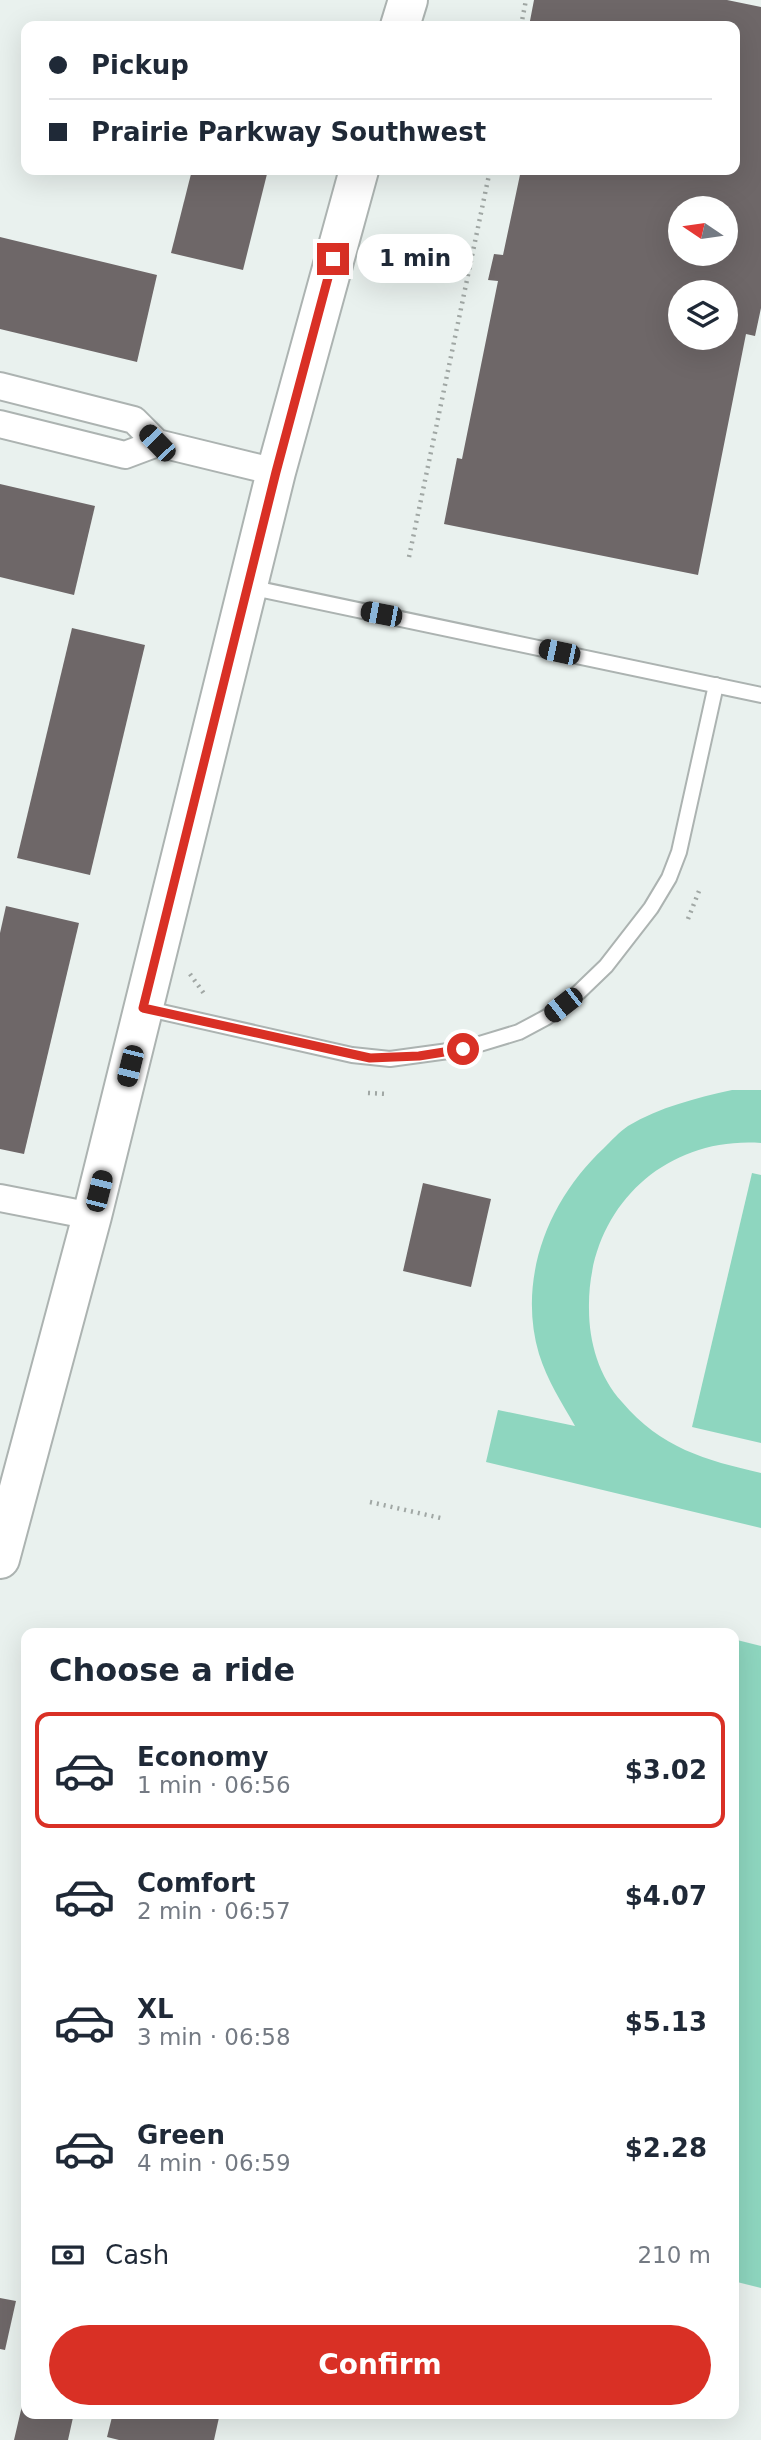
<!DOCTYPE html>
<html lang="en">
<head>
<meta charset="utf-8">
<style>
	:root { --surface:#fff; --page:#f2f2f3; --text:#1f2937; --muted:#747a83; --line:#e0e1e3; --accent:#d93025 }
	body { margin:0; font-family:"DejaVu Sans",sans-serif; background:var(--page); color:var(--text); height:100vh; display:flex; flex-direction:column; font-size:26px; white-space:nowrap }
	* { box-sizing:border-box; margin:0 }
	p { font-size:23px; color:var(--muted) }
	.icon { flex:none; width:38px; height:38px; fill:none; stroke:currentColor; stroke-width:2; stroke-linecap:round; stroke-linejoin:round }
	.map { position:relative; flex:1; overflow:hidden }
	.sheet { position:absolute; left:21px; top:1628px; width:718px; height:791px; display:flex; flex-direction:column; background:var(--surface); border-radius:14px; box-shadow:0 7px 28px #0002 }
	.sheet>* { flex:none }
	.guide { position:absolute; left:21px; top:21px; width:719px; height:154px; border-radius:14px; box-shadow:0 7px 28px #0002; display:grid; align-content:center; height:154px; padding:0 28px; background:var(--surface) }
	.needle { width:46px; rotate:283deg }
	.tools { position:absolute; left:668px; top:196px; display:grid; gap:14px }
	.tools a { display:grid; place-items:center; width:70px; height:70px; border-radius:50%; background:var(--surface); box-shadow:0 7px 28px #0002; font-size:35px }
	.end { position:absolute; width:32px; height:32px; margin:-16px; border:9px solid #d93025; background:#fff; box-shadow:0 0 0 4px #fff }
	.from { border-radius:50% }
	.bubble { position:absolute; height:49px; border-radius:24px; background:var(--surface); box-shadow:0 7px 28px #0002; font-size:23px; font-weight:700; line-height:49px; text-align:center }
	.car { position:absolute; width:21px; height:42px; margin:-21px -10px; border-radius:9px; box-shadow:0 0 5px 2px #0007; background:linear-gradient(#222 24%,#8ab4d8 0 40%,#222 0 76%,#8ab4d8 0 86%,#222 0) }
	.guide b { display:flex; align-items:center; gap:24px; height:66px; font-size:26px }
	.guide b+b { border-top:2px solid var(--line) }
	.guide i { width:18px; height:18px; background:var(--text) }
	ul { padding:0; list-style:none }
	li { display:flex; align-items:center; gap:21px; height:116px; margin:0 14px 10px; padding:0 14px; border:4px solid transparent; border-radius:14px }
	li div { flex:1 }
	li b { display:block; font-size:26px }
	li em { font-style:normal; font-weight:700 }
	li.on { border-color:var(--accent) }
	li>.icon { width:63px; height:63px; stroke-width:1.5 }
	h2 { padding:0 28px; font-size:32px; line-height:84px }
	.pay { display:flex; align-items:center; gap:18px; height:77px; padding:0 28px; font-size:26px }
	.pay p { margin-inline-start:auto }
	.primary-button { display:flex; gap:14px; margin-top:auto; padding:14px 28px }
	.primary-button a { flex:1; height:80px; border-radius:42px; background:var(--accent); color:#fff; font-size:28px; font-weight:700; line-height:80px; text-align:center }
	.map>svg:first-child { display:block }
	.green { fill:#8ed6bf }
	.building { fill:#6e6768; fill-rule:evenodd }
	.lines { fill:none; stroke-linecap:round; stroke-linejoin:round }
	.lane-casing { stroke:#acb3b1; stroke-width:18 }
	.street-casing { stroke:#acb3b1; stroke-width:30 }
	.secondary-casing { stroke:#acb3b1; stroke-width:42 }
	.path { stroke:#a0a7a4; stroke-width:4.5; stroke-dasharray:2 5; stroke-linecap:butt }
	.lane { stroke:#fff; stroke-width:14 }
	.street { stroke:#fff; stroke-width:26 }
	.secondary { stroke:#fff; stroke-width:38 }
	.route { stroke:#d93025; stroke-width:9 }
</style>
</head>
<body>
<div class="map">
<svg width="761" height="2440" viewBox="0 0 761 2440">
	<rect width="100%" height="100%" fill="#e9f1ee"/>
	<g class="green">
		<path d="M732,1090H761V1143C662,1136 587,1211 589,1309C589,1342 599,1377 622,1402C661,1448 705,1460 761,1473V1528L486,1462L498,1410L575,1426C562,1403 547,1380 539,1354C517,1279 548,1200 604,1148C611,1141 619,1132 628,1126C660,1107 696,1098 732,1090Z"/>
		<path d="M752,1173L761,1175V1443L692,1427Z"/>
		<path d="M733,1639L761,1646V2288L733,2281Z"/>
	</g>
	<g class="building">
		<path d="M534,0H727L761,7V308L755,336L746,334L698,575L444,524L457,458L462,459L498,281L488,280L494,254L503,255L521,170H735V26H529ZM681,208H726V254H681ZM681,292H726V338H681Z"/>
		<path d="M192,170H268L243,270L171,253Z"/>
		<path d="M0,237L157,275L137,362L0,329Z"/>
		<path d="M0,484L95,506L74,595L0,577Z"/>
		<path d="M72,628L145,645L90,875L17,858Z"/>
		<path d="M6,906L79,923L24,1154L0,1149V933Z"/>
		<path d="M423,1183L491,1199L471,1287L403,1271Z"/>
		<path d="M0,2298L16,2301L5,2350L0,2349Z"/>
		<path d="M25,2393L26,2413H74L68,2440H14Z"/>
		<path d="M113,2413H220L214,2440H119L107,2437Z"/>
	</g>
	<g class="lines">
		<defs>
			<g id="lane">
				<path d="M249,587L761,695"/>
				<path d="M144,1008L352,1055L390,1059L463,1049L519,1032L547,1017L579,992L606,966L651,908L669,878L679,852L716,685"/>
			</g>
			<g id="street">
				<path d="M0,386L134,420L157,443L276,472"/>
				<path d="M0,424L125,455L157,443"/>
				<path d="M0,1198L92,1216"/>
			</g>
			<g id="secondary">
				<path d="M400,26L408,0"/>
				<path d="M0,1559L92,1216L276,472L359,170"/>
			</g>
		</defs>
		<use href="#lane" class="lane-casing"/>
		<use href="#street" class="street-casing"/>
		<use href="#secondary" class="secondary-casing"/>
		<g class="path">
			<path d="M521,26L526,0"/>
			<path d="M409,557L490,170"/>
			<path d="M688,919L699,891"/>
			<path d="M190,974L205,995"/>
			<path d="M368,1093L388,1094"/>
			<path d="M370,1502L445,1519"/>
		</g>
		<use href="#lane" class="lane"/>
		<use href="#street" class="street"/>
		<use href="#secondary" class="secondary"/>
	</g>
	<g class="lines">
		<path class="route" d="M333,259L276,472L143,1008L370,1058L419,1056L463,1049"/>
	</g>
</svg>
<div class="tools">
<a><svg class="needle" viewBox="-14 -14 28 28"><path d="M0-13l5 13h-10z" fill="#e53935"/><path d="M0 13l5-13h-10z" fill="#747a83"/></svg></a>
<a><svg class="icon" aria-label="layers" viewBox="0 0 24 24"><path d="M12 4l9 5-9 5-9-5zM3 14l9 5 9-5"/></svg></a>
</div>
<i class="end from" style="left:463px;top:1049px"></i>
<i class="end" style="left:333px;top:259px"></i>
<div class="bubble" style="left:357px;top:234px;width:116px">1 min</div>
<i class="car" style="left:157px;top:443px;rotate:316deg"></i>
<i class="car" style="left:381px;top:614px;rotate:281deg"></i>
<i class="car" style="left:559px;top:652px;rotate:282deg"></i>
<i class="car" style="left:563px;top:1005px;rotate:232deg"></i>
<i class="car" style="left:130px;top:1066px;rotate:194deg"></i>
<i class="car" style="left:99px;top:1191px;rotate:14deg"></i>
<div class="guide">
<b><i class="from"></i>Pickup</b>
<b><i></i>Prairie Parkway Southwest</b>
</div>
<section class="sheet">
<h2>Choose a ride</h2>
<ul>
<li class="on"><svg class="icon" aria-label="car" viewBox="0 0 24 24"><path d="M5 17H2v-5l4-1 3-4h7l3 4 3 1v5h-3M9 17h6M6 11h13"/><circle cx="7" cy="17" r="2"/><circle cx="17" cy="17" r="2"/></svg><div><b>Economy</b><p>1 min · 06:56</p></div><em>$3.02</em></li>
<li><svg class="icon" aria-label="car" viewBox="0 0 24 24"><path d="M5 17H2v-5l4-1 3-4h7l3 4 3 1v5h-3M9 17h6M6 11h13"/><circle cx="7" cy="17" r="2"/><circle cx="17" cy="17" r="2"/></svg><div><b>Comfort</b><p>2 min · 06:57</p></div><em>$4.07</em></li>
<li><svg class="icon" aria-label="car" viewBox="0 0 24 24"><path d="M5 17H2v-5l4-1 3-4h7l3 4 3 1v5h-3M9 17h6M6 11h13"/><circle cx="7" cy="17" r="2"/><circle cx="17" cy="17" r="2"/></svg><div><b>XL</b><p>3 min · 06:58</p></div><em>$5.13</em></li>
<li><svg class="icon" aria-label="car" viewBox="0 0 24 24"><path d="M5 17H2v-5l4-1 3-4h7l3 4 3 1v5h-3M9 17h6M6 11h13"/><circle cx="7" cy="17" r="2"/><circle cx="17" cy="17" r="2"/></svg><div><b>Green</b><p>4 min · 06:59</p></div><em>$2.28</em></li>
</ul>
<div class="pay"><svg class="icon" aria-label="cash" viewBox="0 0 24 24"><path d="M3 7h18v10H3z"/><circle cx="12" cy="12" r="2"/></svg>Cash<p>210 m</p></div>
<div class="primary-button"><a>Confirm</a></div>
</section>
</div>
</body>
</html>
